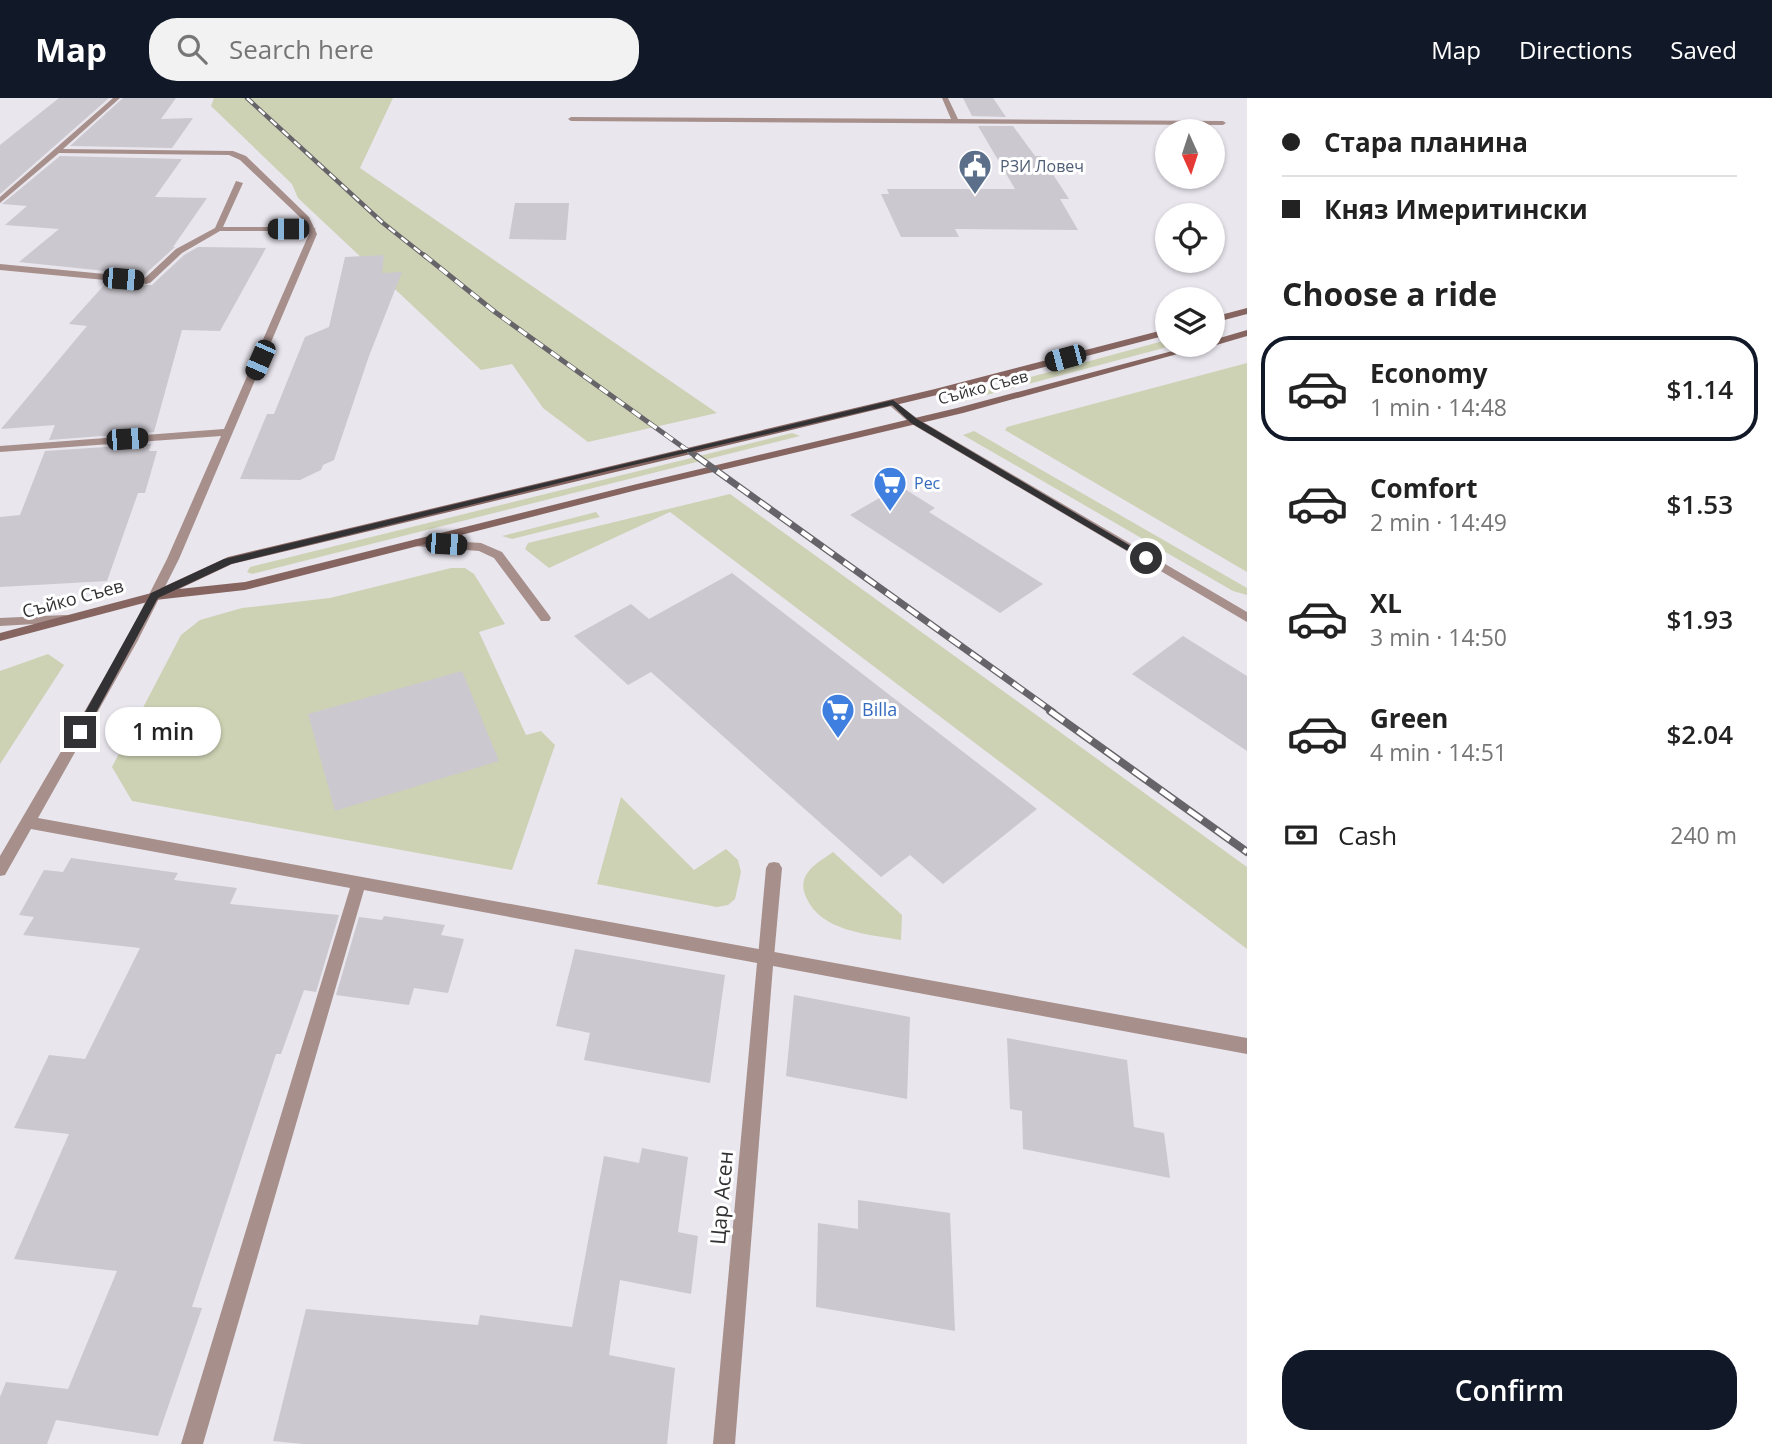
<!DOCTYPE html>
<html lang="en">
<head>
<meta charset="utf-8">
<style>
	:root { --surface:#fff; --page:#f2f2f2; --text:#222; --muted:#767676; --line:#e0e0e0; --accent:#111827 }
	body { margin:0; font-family:"Open Sans",sans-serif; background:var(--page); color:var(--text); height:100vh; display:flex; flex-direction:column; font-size:26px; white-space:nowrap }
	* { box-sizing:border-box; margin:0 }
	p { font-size:23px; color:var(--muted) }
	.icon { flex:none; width:38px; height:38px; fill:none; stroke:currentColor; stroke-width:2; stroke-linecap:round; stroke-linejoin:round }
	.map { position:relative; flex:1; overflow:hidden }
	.details { display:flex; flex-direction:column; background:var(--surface); width:525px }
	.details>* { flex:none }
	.guide { display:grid; align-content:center; height:154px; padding:0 35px; background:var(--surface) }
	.needle { width:46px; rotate:177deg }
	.tools { position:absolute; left:1155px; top:21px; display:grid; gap:14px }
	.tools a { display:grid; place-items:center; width:70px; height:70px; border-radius:50%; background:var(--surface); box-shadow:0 2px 5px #0004; font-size:35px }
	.end { position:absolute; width:32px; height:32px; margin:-16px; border:9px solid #323133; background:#fff; box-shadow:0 0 0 4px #fff }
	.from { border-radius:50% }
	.bubble { position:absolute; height:49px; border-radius:24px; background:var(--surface); box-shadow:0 2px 5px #0004; font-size:23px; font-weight:600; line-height:49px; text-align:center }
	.car { position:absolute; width:21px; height:42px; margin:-21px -10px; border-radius:9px; box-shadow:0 0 5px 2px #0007; background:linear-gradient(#222 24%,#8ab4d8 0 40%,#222 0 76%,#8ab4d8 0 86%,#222 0) }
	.guide b { display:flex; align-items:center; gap:24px; height:66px; font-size:26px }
	.guide b+b { border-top:2px solid var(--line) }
	.guide i { width:18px; height:18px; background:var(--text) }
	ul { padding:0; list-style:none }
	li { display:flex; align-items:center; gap:21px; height:105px; margin:0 14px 10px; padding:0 21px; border:4px solid transparent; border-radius:28px }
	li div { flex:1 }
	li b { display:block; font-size:26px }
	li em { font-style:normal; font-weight:600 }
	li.selected { border-color:var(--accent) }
	li>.icon { width:63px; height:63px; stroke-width:1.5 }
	h2 { padding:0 35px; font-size:32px; line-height:84px }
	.pay { display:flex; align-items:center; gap:18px; height:77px; padding:0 35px; font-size:26px }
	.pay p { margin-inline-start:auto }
	.cta { display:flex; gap:14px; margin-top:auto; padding:14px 35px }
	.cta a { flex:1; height:80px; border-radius:28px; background:var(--accent); color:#fff; font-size:28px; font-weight:600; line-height:80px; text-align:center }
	header { display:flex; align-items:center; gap:42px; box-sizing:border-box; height:98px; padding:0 35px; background:var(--accent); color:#fff }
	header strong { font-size:33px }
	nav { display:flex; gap:38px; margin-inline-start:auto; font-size:24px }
	.search { width:490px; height:63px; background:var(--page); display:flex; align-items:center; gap:18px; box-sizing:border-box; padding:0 24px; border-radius:28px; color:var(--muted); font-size:26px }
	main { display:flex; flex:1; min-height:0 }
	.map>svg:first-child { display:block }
	.green { fill:#ced2b4 }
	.building { fill:#cbc8cf }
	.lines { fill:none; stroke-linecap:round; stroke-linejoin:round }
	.lane { fill:#a78f8b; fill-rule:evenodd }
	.street { fill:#a78f8b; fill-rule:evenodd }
	.secondary { fill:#866560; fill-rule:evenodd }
	.rail-far3-casing { stroke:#666468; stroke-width:4.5 }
	.rail-far2-casing { stroke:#666468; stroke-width:5 }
	.rail-far1-casing { stroke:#666468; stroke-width:7 }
	.rail-casing { stroke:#666468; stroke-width:8 }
	.rail-far3 { stroke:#fff; stroke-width:2.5; stroke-dasharray:8; stroke-linecap:butt }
	.rail-far2 { stroke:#fff; stroke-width:3.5; stroke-dasharray:10; stroke-linecap:butt }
	.rail-far1 { stroke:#fff; stroke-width:4.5; stroke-dasharray:13; stroke-linecap:butt }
	.rail { stroke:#fff; stroke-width:5; stroke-dasharray:17; stroke-linecap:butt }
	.route { fill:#323133 }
	.labels { text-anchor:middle; stroke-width:6; stroke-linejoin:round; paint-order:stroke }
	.far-service-label { font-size:16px; fill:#4e5e75; stroke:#fff; text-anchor:start }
	.far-street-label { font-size:16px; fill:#323133; stroke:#fff }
	.far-shop-label { font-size:16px; fill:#366cbe; stroke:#fff; text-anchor:start }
	.street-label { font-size:18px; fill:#323133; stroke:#fff }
	.shop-label { font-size:18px; fill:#366cbe; stroke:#fff; text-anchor:start }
	.near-street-label { font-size:21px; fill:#323133; stroke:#fff }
</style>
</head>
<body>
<header>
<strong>Map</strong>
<div class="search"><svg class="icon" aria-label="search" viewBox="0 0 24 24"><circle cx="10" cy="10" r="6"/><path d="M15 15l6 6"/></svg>Search here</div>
<nav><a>Map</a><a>Directions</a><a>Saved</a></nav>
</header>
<main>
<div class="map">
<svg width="1247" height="1346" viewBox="0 0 1247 1346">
	<rect width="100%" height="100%" fill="#e9e6ee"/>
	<g class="green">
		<path d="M214,0H393L360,70L717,315L588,344L543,310L512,266L481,272L298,100L292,86L211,8Z"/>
		<path d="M1167,242V247H1175L960,304L953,300Z"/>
		<path d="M1247,265V474L1005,332L1007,329Z"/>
		<path d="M974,333L1247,490V497L1233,493L963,337Z"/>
		<path d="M792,335L800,338L252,476L247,474L250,469Z"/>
		<path d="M730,396L1247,769V851L670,414L549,470L525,451L528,445Z"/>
		<path d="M596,414L600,419L512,441L502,438Z"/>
		<path d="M451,470H465L474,476L505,526L479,534L526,637L541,633L555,647L512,772L132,703L112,669L181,537L200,522L242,510L330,500Z"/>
		<path d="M48,556L64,567L0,666V573Z"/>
		<path d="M621,699L694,772L726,751L738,762L741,774L735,801L728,807L717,809L597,786Z"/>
		<path d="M833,754L902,817L901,842C868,836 821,834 806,799C796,776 816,766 833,754Z"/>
	</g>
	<g class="building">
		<path d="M59,0H109L0,96V47Z"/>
		<path d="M123,0H176L161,21L193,20L172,50L70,48Z"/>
		<path d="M963,0H993L1006,19L972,18Z"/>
		<path d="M978,28H1013L1035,58H1041L1069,101H1060L1078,132L955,131L959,139H901L881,96H889L887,91H1015Z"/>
		<path d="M60,58L182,61L155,99L207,100L173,149H175L144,177L19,164L59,131L5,127L27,108L2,106Z"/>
		<path d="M515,105H569L566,142L509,141Z"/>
		<path d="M198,149L266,150L220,233L182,232L154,334L49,342L55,327L1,331L87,228L69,226L106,185L152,187L184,157Z"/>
		<path d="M384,157L382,175L402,174L369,258L334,362L323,367L321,372L300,382L240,381L267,316H274L305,239L329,229L345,159Z"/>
		<path d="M151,346L149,353H157L145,395H138L107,483L0,489V419L20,417L45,353Z"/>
		<path d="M900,388L935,410L929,414L1043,486L1000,515L850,417Z"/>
		<path d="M732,475L1037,711L943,786L910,757L881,779L651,574L628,587L574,538L631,506L649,521Z"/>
		<path d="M1183,538L1247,578V653L1132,576Z"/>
		<path d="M462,573L499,663L335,713L308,616Z"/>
		<path d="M71,760L178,775L174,782L237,790L230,806L339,817L316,894L304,892L281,956H276L192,1209L202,1210L158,1338L56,1322L47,1346H0V1299L6,1284L68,1291L117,1173L14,1161L69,1036L14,1030L49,957L85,961L140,850L23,837L34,819L19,817L44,772L63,774Z"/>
		<path d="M384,818L445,827L441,837L464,841L448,895L414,890L409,907L336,897L359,819L382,822Z"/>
		<path d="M575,851L725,877L710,985L584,962L590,935L556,928Z"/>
		<path d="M794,897L910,919L907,1001L786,978Z"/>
		<path d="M1007,940L1127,962L1134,1029L1164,1035L1170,1080L1023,1051L1022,1013L1010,1011Z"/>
		<path d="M642,1050L688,1059L678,1134L698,1138L691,1196L620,1182L609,1257L675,1270L667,1346H303L273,1343L306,1211L478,1227L480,1217L572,1229L604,1058L639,1065Z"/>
		<path d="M858,1102L950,1115L955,1233L816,1209L818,1125L858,1131Z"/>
	</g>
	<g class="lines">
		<g class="lane">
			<path d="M942,0H948L958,21L1223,23L1226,25L1223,27L571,23L568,21L571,19L951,21Z"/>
			<path d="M236,83L243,85L223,129H312L316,131L312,133H220L182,155L150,185H144V181L176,151L215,130Z"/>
			<path d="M418,441L481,445L502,454L549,517L551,520L549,523H541L494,460L479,453L414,448V442Z"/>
			<path d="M65,517L69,518L71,521L69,524L0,528V520Z"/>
			<path d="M774,764L779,765L782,770L774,859L772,864L766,866L760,864L758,859L766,770L769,765Z"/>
		</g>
		<g class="street">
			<path d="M113,0H120L63,51L233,53L246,58L309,119L317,136L179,461L137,544L38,720L1247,940V956L773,868L735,1346H713L757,865L364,792L203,1346H181L350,790L31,731L5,777L0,778V758L125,544L167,461L221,338L0,354V348L224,331L309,136L303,122L240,62L229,57L59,55L0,105V99Z"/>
			<path d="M0,166L147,180L151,183L147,186L0,172Z"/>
			<path d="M893,302L918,321L1247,514V524L910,325L889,307L888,305Z"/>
		</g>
		<g class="secondary">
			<path d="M1247,210V216L1213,225V219Z"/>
			<path d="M1167,231V237L937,297L232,466L179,491L245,484L637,386L957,310L1195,247H1210L963,315L637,392L245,492L155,502L0,543V535L159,493L161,490L228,459L935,291Z"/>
			<path d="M1247,232V238L1213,248L1210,247H1213V242Z"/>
		</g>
		<defs>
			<path id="rail-far3" d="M247,0L383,125L426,159"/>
			<path id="rail-far2" d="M424,157L495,214L698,360"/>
			<path id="rail-far1" d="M696,358L1053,614"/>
			<path id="rail" d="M1050,613L1247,754"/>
		</defs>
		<use href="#rail-far3" class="rail-far3-casing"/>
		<use href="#rail-far2" class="rail-far2-casing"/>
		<use href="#rail-far1" class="rail-far1-casing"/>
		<use href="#rail" class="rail-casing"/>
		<use href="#rail-far3" class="rail-far3"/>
		<use href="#rail-far2" class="rail-far2"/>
		<use href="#rail-far1" class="rail-far1"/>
		<use href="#rail" class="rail"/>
	</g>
	<path class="route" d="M893,302L917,321L1151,460L1143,462L911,325L892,307L612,372L231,466L158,500L84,637H76L74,634L151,495L224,461Z"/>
	<defs>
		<symbol id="civic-pin" viewBox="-11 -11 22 30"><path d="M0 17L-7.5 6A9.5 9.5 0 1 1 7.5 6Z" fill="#5c6f8a" stroke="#fff"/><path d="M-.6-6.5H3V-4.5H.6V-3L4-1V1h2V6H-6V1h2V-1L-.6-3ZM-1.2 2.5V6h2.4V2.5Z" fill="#fff"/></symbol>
		<symbol id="supermarket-pin" viewBox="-11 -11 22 30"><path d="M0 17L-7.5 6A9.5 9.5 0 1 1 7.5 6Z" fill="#3f7fe0" stroke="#fff"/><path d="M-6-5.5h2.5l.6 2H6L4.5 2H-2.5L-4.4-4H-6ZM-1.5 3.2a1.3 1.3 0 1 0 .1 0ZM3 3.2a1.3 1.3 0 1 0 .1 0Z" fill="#fff"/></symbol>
	</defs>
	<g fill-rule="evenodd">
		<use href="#civic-pin" x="956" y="49" width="38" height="52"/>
		<use href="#supermarket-pin" x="871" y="366" width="38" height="52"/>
		<use href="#supermarket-pin" x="819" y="593" width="38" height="52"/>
	</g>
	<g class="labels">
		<g class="far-service-label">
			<text x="1000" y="74">РЗИ Ловеч</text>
		</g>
		<g class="far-street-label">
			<text transform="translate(983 289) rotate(-15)" y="6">Съйко Съев</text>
		</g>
		<g class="far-shop-label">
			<text x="914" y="391">Рес</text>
		</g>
		<g class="street-label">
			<text transform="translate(73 501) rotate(-15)" y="6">Съйко Съев</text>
		</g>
		<g class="shop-label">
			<text x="862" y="618">Billa</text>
		</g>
		<g class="near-street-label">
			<text transform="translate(722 1100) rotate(-85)" y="7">Цар Асен</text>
		</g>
	</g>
</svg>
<div class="tools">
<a><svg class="needle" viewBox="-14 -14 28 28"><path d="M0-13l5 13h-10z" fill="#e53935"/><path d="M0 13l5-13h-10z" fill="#767676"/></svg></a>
<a><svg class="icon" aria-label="locate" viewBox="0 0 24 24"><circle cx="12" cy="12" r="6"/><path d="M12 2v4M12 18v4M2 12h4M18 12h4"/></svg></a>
<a><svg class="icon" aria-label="layers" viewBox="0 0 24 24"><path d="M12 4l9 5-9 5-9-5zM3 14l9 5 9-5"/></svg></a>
</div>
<i class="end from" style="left:1146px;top:460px"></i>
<i class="end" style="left:80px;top:634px"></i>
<div class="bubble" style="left:105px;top:609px;width:116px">1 min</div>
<i class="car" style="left:288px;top:131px;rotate:270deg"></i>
<i class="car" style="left:123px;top:181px;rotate:95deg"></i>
<i class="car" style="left:1065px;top:260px;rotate:255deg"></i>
<i class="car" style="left:260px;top:262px;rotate:204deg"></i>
<i class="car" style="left:127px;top:341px;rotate:86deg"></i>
<i class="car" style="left:446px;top:446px;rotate:94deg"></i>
</div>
<section class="details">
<div class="guide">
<b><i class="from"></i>Стара планина</b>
<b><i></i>Княз Имеритински</b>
</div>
<h2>Choose a ride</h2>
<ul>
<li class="selected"><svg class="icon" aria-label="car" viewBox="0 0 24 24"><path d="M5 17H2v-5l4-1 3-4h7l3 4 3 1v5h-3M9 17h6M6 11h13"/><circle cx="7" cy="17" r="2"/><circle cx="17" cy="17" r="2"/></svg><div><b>Economy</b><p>1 min · 14:48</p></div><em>$1.14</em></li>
<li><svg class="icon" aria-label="car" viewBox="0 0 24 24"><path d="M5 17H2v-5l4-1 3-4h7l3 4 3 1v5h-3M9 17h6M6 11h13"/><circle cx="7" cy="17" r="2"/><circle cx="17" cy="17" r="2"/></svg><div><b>Comfort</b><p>2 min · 14:49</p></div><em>$1.53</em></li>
<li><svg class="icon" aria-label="car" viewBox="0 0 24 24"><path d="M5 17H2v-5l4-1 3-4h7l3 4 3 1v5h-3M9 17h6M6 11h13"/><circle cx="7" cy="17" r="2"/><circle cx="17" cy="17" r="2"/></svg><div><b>XL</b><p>3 min · 14:50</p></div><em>$1.93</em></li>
<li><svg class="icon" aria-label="car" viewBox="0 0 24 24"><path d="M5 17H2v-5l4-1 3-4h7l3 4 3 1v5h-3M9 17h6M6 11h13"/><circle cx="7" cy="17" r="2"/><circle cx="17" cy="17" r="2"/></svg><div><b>Green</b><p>4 min · 14:51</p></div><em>$2.04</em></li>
</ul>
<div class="pay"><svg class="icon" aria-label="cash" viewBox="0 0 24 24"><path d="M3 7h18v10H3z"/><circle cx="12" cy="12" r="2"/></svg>Cash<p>240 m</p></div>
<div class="cta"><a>Confirm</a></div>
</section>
</main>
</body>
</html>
